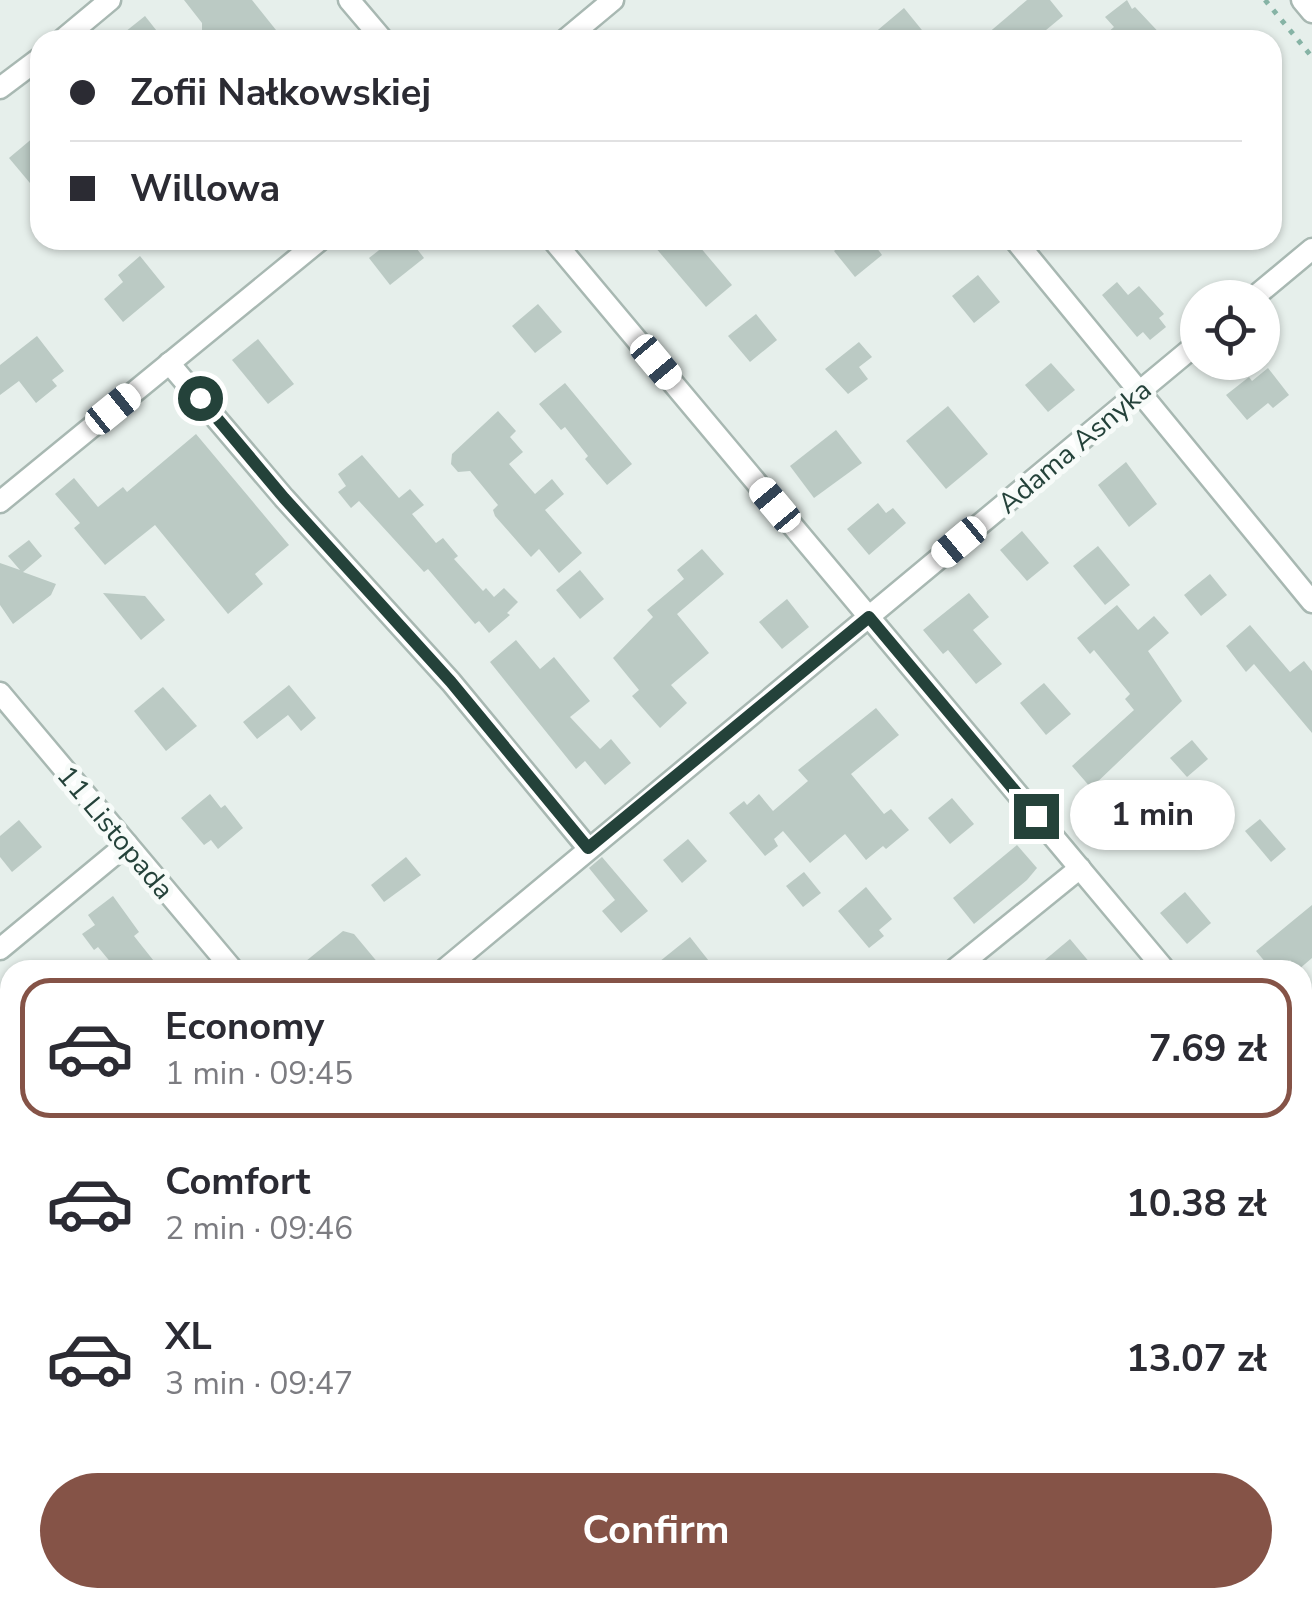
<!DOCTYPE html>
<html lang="en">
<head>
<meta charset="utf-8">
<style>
	:root { --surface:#fff; --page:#f7f7f7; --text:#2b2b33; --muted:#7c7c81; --line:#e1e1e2; --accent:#855347 }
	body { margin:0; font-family:"Nunito Sans",sans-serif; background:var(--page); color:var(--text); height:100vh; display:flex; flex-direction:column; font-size:38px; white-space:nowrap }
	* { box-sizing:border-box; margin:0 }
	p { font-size:32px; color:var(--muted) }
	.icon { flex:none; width:55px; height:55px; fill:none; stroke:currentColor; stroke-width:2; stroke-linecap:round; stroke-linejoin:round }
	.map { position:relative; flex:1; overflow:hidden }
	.details { position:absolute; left:0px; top:960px; width:1312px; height:648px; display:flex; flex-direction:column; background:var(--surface); border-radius:30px 30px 0 0; box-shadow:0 2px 8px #0004 }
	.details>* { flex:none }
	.hud { position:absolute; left:30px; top:30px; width:1252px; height:220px; border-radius:30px; box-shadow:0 2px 8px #0004; display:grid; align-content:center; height:220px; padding:0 40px; background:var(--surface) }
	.controls { position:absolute; left:1180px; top:280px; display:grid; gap:20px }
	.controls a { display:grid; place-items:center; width:100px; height:100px; border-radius:50%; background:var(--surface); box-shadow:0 2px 8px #0004; font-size:50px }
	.end { position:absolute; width:45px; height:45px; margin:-22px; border:12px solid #24423a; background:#fff; box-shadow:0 0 0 5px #fff }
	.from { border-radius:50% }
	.bubble { position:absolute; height:70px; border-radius:35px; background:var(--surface); box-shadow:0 2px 8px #0004; font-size:32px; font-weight:700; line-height:70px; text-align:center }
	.car { position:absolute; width:30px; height:60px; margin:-30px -15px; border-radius:12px; box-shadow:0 0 8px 2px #0007; background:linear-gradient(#fff 24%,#345 0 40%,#fff 0 76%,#345 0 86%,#fff 0) }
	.hud b { display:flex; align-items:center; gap:35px; height:95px; font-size:38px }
	.hud b+b { border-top:2px solid var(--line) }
	.hud i { width:25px; height:25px; background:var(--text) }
	ul { padding:18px 0 0; list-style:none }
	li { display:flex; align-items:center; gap:30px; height:140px; margin:0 20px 15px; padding:0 20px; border:5px solid transparent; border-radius:30px }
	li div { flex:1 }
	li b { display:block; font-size:38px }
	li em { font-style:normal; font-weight:700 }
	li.current { border-color:var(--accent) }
	li>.icon { width:90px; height:90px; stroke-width:1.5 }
	.action { display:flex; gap:20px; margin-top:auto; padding:20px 40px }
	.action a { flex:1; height:115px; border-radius:60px; background:var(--accent); color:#fff; font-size:40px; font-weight:700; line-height:115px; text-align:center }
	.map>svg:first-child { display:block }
	.green { fill:#bfe0c8 }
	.building { fill:#bbcac4 }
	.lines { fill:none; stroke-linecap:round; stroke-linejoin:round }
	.lane-casing { stroke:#a8b8b2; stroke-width:15 }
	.street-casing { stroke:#a8b8b2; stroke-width:25 }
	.path { stroke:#86b3a5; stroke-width:5; stroke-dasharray:5 8; stroke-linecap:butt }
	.lane { stroke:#fff; stroke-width:10 }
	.street { stroke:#fff; stroke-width:20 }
	.route { stroke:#24423a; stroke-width:12 }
	.labels { text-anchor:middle; stroke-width:10; stroke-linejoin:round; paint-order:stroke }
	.street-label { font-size:28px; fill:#24423a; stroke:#f7fbf9 }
</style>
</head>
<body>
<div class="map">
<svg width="1312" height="1606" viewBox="0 0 1312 1606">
	<rect width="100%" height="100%" fill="#e6efeb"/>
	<path class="green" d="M153,1598H454L460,1606H160Z"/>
	<g class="building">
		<path d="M184,0H252L284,40H217L209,31L202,30V23Z"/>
		<path d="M1027,0H1050L1063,16L1034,40H980Z"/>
		<path d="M1127,0L1132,9L1135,7L1166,40H1099L1114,27L1105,17Z"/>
		<path d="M904,8L930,40H866Z"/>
		<path d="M145,16L164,40H115Z"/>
		<path d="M40,132V195L9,158Z"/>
		<path d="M392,240H410L424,258L390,285L369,258Z"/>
		<path d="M649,240H694L732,285L706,307Z"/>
		<path d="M848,240H871L882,255L855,277L834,251Z"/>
		<path d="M140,256L165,287L123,322L104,299L123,282L118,275Z"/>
		<path d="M978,275L1000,302L974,323L952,296Z"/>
		<path d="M1117,282L1128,295L1139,286L1164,314L1159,318L1166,327L1150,340L1143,332L1137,337L1102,295Z"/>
		<path d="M538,304L562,332L535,353L512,326Z"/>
		<path d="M756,314L777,340L750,362L728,336Z"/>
		<path d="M37,336L64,371L52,380L57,386L36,403L19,381L0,395V365Z"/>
		<path d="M258,339L294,384L268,404L232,360Z"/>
		<path d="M859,342L872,357L859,367L868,379L848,394L825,369Z"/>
		<path d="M1051,363L1075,390L1048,412L1025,385Z"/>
		<path d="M1268,368L1289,395L1273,408L1268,403L1247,420L1226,395L1249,377L1252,381Z"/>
		<path d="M565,383L632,464L607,485L585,459L588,456L565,427L561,430L539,404Z"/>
		<path d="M948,406L988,454L946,489L906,441Z"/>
		<path d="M498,411L516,431L510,437L523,452L509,464L535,494L552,479L564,494L545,510L582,553L559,573L539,549L531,557L495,516L493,510L498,505L470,471L458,472L451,464L452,454Z"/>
		<path d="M836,430L862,463L814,498L790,466Z"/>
		<path d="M196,434L289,545L255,574L263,584L228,614L155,525L105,565L74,528L80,523L55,494L74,478L98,507L123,487L127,492Z"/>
		<path d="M362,455L399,498L410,489L424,505L412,514L436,543L443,538L458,556L454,559L483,591L486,588L494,597L504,588L518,602L507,613L510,615L489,633L479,621L475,624L428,569L424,572L359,501L351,508L338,492L346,486L338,474Z"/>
		<path d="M1126,462L1157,504L1129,527L1098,485Z"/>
		<path d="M878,503L886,513L893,508L906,523L869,555L847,529Z"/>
		<path d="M1022,531L1049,563L1027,581L1000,550Z"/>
		<path d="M29,540L42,556L23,572L56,584L51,595L13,624L0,605V563L20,570L8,556Z"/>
		<path d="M1098,546L1130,585L1105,605L1073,566Z"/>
		<path d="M702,549L724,574L677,614L709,653L671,685L687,703L660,728L632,696L639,690L613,658L653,617L647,610L684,579L677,570Z"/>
		<path d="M580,570L604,599L580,619L556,590Z"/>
		<path d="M1210,574L1227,595L1201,616L1184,595Z"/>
		<path d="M103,593L145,596L165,620L141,640Z"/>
		<path d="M969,593L989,617L973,630L1002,664L976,684L948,650L943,654L923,630Z"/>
		<path d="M787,599L809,627L782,649L759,622Z"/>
		<path d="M1117,605L1138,630L1154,616L1169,633L1148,651L1182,701L1091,788L1072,766L1134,710L1125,699L1130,694L1094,650L1090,654L1077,638Z"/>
		<path d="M1250,625L1290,672L1304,661L1312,671V733L1254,664L1246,672L1226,646Z"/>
		<path d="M516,640L540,669L554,657L590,701L570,717L600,749L611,739L631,763L605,785L585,761L576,769L490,662Z"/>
		<path d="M1044,683L1071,714L1046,735L1020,703Z"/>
		<path d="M289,685L316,718L301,731L288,715L257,739L243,722Z"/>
		<path d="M163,687L197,726L166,751L134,711Z"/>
		<path d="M876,708L899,735L851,774L884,814L891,809L909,830L886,849L883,846L866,860L845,834L810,863L783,831L774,839L778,846L765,856L729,813L744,801L747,805L759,794L773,811L808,781L798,770Z"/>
		<path d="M1192,740L1208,759L1187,777L1170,758Z"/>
		<path d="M1139,783L1175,826L1167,833L1164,842H1156L1148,849L1112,806Z"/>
		<path d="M210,794L221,808L225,805L243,828L218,849L211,840L204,845L181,818Z"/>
		<path d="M952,798L974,824L950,844L928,818Z"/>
		<path d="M1260,819L1286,849L1271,862L1245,831Z"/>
		<path d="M19,820L42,847L12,872L0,857V836Z"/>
		<path d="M688,839L707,861L682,883L663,860Z"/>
		<path d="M1017,845L1037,868L1027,880L974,924L953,898Z"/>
		<path d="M406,857L421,875L384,902L371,885Z"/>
		<path d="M602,857L648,911L621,933L602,911L615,900L589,868Z"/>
		<path d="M804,872L821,893L803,907L786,886Z"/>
		<path d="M866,887L892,919L879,930L884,936L869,948L838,911Z"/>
		<path d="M1185,892L1211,923L1187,944L1160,913Z"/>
		<path d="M113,896L139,932L134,936L161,970H117L98,947L94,950L82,934L95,925L88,915Z"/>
		<path d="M1312,905V958L1298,970L1290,960L1278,970H1272L1256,951Z"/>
		<path d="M343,931L354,934L384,970H295Z"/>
		<path d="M690,937L716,970H649Z"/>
		<path d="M1070,939L1096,970H1033Z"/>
	</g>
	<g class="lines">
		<defs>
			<path id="lane" d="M712,1606L723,1598"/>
			<g id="street">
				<path d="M349,0L383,40"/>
				<path d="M1302,0L1312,12"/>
				<path d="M62,40L110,0"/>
				<path d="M565,40L613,0"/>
				<path d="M0,88L40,58"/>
				<path d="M553,240L1165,970"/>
				<path d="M1015,240L1312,602"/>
				<path d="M1253,298L1312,249"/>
				<path d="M169,363L284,498L451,682L588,848"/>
				<path d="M0,502L320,240"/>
				<path d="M0,693L233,970"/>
				<path d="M0,949L127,844"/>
				<path d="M444,970L1198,343"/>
				<path d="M954,970L1080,868"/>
				<path d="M1302,1103L1312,1095"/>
				<path d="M1302,1135L1312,1147"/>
				<path d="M0,1345L10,1337"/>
				<path d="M1302,1529L1312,1522"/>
				<path d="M739,1598L747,1606"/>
				<path d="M1042,1598L1049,1606"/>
				<path d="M1209,1606L1220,1598"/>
			</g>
		</defs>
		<use href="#lane" class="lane-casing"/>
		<use href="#street" class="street-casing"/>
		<g class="path">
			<path d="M1265,0L1312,57"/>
			<path d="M0,1391L10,1398"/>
			<path d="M297,1598L305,1606"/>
		</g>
		<use href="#lane" class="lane"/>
		<use href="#street" class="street"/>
	</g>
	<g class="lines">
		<path class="route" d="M200,398L284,498L451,682L588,848L869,617L1036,816"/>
	</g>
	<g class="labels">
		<g class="street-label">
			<text transform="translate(1074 446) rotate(-40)" y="10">Adama Asnyka</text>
			<text transform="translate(116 832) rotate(50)" y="10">11 Listopada</text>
		</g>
	</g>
</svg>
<div class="controls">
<a><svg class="icon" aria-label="locate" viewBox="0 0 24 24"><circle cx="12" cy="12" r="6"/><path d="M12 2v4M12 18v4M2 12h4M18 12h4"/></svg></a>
</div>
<i class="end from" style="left:200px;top:398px"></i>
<i class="end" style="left:1036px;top:816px"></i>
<div class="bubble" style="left:1070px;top:780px;width:165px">1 min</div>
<i class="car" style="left:656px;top:362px;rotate:140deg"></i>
<i class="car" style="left:113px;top:409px;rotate:51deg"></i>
<i class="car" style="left:775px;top:505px;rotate:320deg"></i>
<i class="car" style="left:959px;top:542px;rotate:230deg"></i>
<div class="hud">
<b><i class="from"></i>Zofii Nałkowskiej</b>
<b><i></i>Willowa</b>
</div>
<section class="details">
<ul>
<li class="current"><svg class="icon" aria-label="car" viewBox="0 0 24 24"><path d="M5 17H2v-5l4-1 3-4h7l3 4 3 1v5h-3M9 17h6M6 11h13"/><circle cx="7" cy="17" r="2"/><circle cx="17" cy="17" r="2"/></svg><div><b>Economy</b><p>1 min · 09:45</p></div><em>7.69 zł</em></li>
<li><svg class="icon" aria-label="car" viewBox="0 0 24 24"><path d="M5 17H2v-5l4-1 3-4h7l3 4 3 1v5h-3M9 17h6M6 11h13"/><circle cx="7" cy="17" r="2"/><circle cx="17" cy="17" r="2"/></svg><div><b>Comfort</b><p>2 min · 09:46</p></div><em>10.38 zł</em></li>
<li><svg class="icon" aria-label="car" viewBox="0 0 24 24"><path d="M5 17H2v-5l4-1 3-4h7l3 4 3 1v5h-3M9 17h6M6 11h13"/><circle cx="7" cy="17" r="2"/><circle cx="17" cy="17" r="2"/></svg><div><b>XL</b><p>3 min · 09:47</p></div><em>13.07 zł</em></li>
</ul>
<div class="action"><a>Confirm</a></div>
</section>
</div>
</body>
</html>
